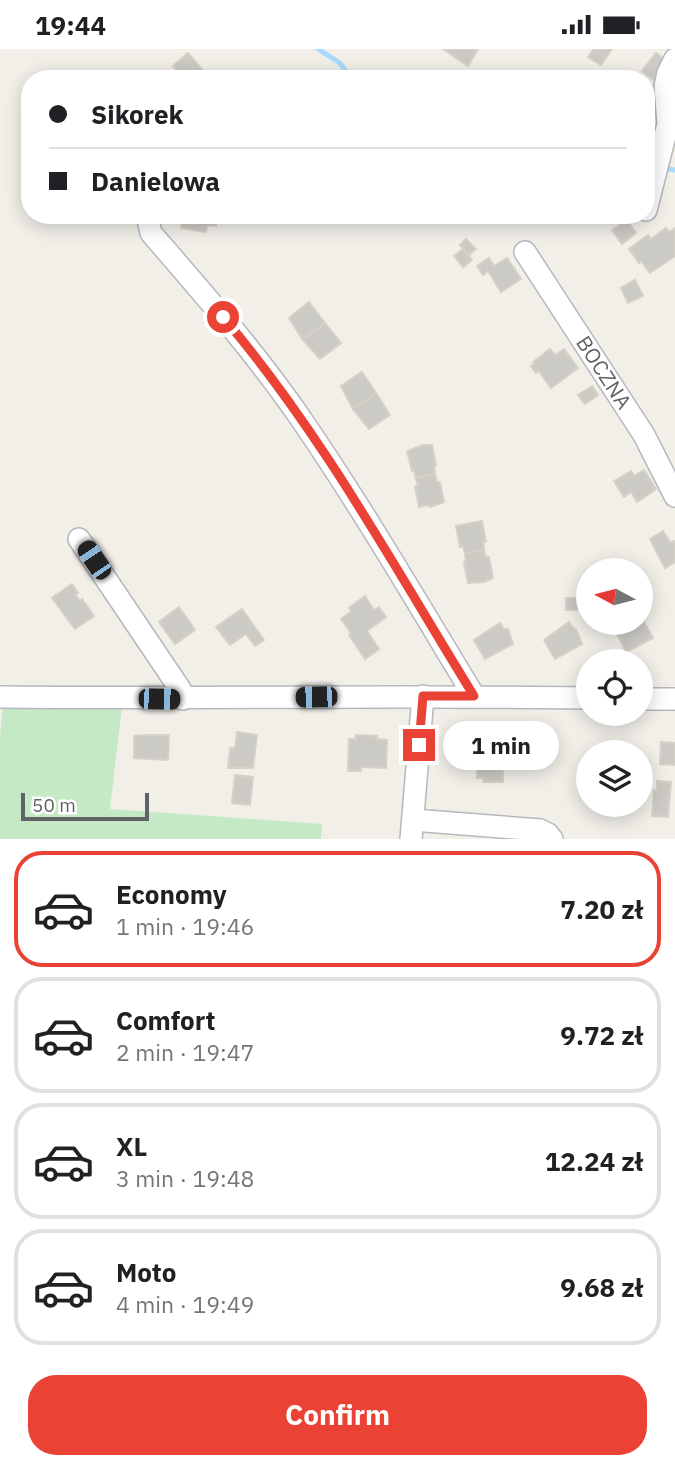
<!DOCTYPE html>
<html lang="en">
<head>
<meta charset="utf-8">
<style>
	:root { --surface:#fff; --page:#f2f2f2; --text:#202124; --muted:#757577; --line:#e0e0e0; --accent:#ea4335 }
	body { margin:0; font-family:"IBM Plex Sans",sans-serif; background:var(--page); color:var(--text); height:100vh; display:flex; flex-direction:column; font-size:26px; white-space:nowrap }
	* { box-sizing:border-box; margin:0 }
	p { font-size:23px; color:var(--muted) }
	.icon { flex:none; width:38px; height:38px; fill:none; stroke:currentColor; stroke-width:2; stroke-linecap:round; stroke-linejoin:round }
	.map { position:relative; height:790px; overflow:hidden }
	.drawer { display:flex; flex-direction:column; background:var(--surface); flex:1 }
	.drawer>* { flex:none }
	.banner { position:absolute; left:21px; top:21px; width:634px; height:154px; border-radius:28px; box-shadow:0 4px 18px #0003; display:grid; align-content:center; height:154px; padding:0 28px; background:var(--surface) }
	.needle { width:46px; rotate:277deg }
	.tools { position:absolute; left:576px; top:509px; display:grid; gap:14px }
	.tools a { display:grid; place-items:center; width:77px; height:77px; border-radius:50%; background:var(--surface); box-shadow:0 4px 18px #0003; font-size:35px }
	.scale { position:absolute; left:21px; bottom:18px; width:128px; box-sizing:border-box; padding-left:7px; border:4px solid #5f6368; border-top:0; font-size:19px; line-height:24px; white-space:nowrap; color:#5f6368; -webkit-text-stroke:5px #fff; paint-order:stroke }
	.end { position:absolute; width:32px; height:32px; margin:-16px; border:9px solid #ea4335; background:#fff; box-shadow:0 0 0 4px #fff }
	.from { border-radius:50% }
	.bubble { position:absolute; height:49px; border-radius:24px; background:var(--surface); box-shadow:0 4px 18px #0003; font-size:23px; font-weight:800; line-height:49px; text-align:center }
	.car { position:absolute; width:21px; height:42px; margin:-21px -10px; border-radius:9px; box-shadow:0 0 5px 2px #0007; background:linear-gradient(#222 24%,#8ab4d8 0 40%,#222 0 76%,#8ab4d8 0 86%,#222 0) }
	.banner b { display:flex; align-items:center; gap:24px; height:66px; font-size:26px }
	.banner b+b { border-top:2px solid var(--line) }
	.banner i { width:18px; height:18px; background:var(--text) }
	ul { padding:12px 0 0; list-style:none }
	li { display:flex; align-items:center; gap:21px; height:116px; margin:0 14px 10px; padding:0 14px; border:4px solid var(--line); border-radius:28px }
	li div { flex:1 }
	li b { display:block; font-size:26px }
	li em { font-style:normal; font-weight:800 }
	li.active { border-color:var(--accent) }
	li>.icon { width:63px; height:63px; stroke-width:1.5 }
	.action { display:flex; gap:14px; margin-top:auto; padding:14px 28px }
	.action a { flex:1; height:80px; border-radius:28px; background:var(--accent); color:#fff; font-size:28px; font-weight:800; line-height:80px; text-align:center }
	.status { display:flex; justify-content:space-between; align-items:center; height:49px; padding:0 35px; background:var(--surface); direction:ltr }
	.status svg { height:19px; fill:currentColor }
	.map>svg:first-child { display:block }
	.green { fill:#c5e8c5 }
	.lines { fill:none; stroke-linecap:round; stroke-linejoin:round }
	.stream { stroke:#aadaff; stroke-width:5 }
	.building { fill:#cccac5; stroke:#d6d1c6; stroke-width:2 }
	.minor-casing { stroke:#b5b8bc; stroke-width:24 }
	.minor { stroke:#fff; stroke-width:21 }
	.route { stroke:#ea4335; stroke-width:9 }
	.labels { text-anchor:middle; stroke-width:5; stroke-linejoin:round; paint-order:stroke }
	.street-label { font-size:21px; fill:#5f6368; stroke:#fff }
</style>
</head>
<body>
<div class="status"><b>19:44</b><svg viewBox="0 0 49 12"><path d="M0 12V9h3v3zM5 12V6h3v6zM10 12V3h3v9zM15 12V0h3v12zM26 1h20v11H26zM47 4h2v5h-2z"/></svg></div>
<div class="map">
<svg width="675" height="790" viewBox="0 0 675 790">
	<rect width="100%" height="100%" fill="#f1efe8"/>
	<path class="green" d="M3,656H122L110,760L322,775L321,790H0V688Z"/>
	<g class="lines">
		<g class="stream">
			<path d="M318,0L340,14L351,30"/>
			<path d="M661,118L675,121"/>
		</g>
	</g>
	<g class="building">
		<path d="M443,0H478L468,17Z"/>
		<path d="M594,0H612L601,16L588,8Z"/>
		<path d="M188,4L205,24L199,30H184L173,17Z"/>
		<path d="M656,4L668,13L655,32L642,22Z"/>
		<path d="M183,166H217L216,177L207,176L206,183L181,179Z"/>
		<path d="M627,171L636,184L622,195L612,181Z"/>
		<path d="M666,179L669,183L675,179V207L650,224L641,212L639,214L629,200L648,186L651,190Z"/>
		<path d="M466,190L476,200L469,206L460,196Z"/>
		<path d="M463,200L472,211L463,218L454,207Z"/>
		<path d="M489,209L494,217L507,209L521,230L501,243L488,222L483,226L477,217Z"/>
		<path d="M635,231L643,247L628,254L621,239Z"/>
		<path d="M309,253L325,274L303,291L289,269Z"/>
		<path d="M325,274L341,294L320,310L303,291Z"/>
		<path d="M550,300L555,306L564,300L578,319L551,339L539,322L536,324L531,317L535,315L533,313Z"/>
		<path d="M362,323L376,344L353,360L341,337Z"/>
		<path d="M592,337L598,346L585,355L578,346Z"/>
		<path d="M376,344L390,366L369,380L353,360Z"/>
		<path d="M423,396H432L436,417L434,418L435,425L416,429L414,421L412,422L407,402Z"/>
		<path d="M644,421L656,440L637,453L631,443L624,448L614,432L631,422L634,427Z"/>
		<path d="M435,425L437,433H440L444,453L430,458L428,456L419,458L415,437H418L416,429Z"/>
		<path d="M482,472L486,493H483L484,501L465,505L463,497L460,498L456,477Z"/>
		<path d="M663,482L670,493L675,492V513L665,519L650,490Z"/>
		<path d="M484,501L486,508H489L493,529L484,533L468,534L464,513L466,512L465,505Z"/>
		<path d="M72,535L78,544L75,545L80,552L82,550L94,567L75,580L52,549Z"/>
		<path d="M365,547L374,561L379,558L386,568L367,582L379,600L365,610L349,586L351,584L341,570L352,562L349,559Z"/>
		<rect x="566" y="549" width="11" height="12"/>
		<path d="M179,558L195,581L175,595L159,573Z"/>
		<path d="M242,560L264,591L255,597L246,585L230,596L216,578Z"/>
		<path d="M640,566L653,589L626,603L614,579L620,574H640Z"/>
		<path d="M569,573L573,579L576,580L582,595L555,610L544,591Z"/>
		<path d="M500,574L504,580H508L513,595L485,610L474,591Z"/>
		<path d="M237,683L257,686L253,719H228L230,699H235Z"/>
		<path d="M145,686H169L168,711L134,709V687Z"/>
		<path d="M356,686L377,687V690L387,691L386,719L361,718V722H348L349,690H356Z"/>
		<path d="M483,686L502,687L503,733H483V729H477V702H483Z"/>
		<path d="M661,693L675,694V716L660,715Z"/>
		<path d="M453,696L470,697L469,713H452Z"/>
		<path d="M235,726L253,728L250,756L232,754Z"/>
		<path d="M657,732L671,733L668,768L652,767L654,741L657,742Z"/>
		<path d="M591,756H617V762L600,763L598,760L591,759Z"/>
	</g>
	<g class="lines">
		<defs>
			<g id="minor">
				<path d="M646,161L668,75L665,37L668,24L675,10"/>
				<path d="M147,166L151,184C202,243 254,302 299,367C361,457 417,553 474,647"/>
				<path id="s1" d="M525,203L644,386L675,447"/>
				<path d="M79,490L180,640L183,650"/>
				<path d="M0,648C196,650 392,646 588,649"/>
				<path d="M640,650H675"/>
				<path d="M413,771L540,781L548,785L552,790"/>
				<path d="M411,790L423,647"/>
			</g>
		</defs>
		<use href="#minor" class="minor-casing"/>
		<use href="#minor" class="minor"/>
	</g>
	<g class="lines">
		<path class="route" d="M223,268C321,383 395,519 474,647H423L419,696"/>
	</g>
	<g class="labels">
		<g class="street-label">
			<text dy="7" stroke="none"><textPath href="#s1" startOffset="144">BOCZNA</textPath></text>
		</g>
	</g>
</svg>
<div class="tools">
<a><svg class="needle" viewBox="-14 -14 28 28"><path d="M0-13l5 13h-10z" fill="#e53935"/><path d="M0 13l5-13h-10z" fill="#757577"/></svg></a>
<a><svg class="icon" aria-label="locate" viewBox="0 0 24 24"><circle cx="12" cy="12" r="6"/><path d="M12 2v4M12 18v4M2 12h4M18 12h4"/></svg></a>
<a><svg class="icon" aria-label="layers" viewBox="0 0 24 24"><path d="M12 4l9 5-9 5-9-5zM3 14l9 5 9-5"/></svg></a>
</div>
<div class="scale">50 m</div>
<i class="end from" style="left:223px;top:268px"></i>
<i class="end" style="left:419px;top:696px"></i>
<div class="bubble" style="left:443px;top:672px;width:116px">1 min</div>
<i class="car" style="left:94px;top:511px;rotate:326deg"></i>
<i class="car" style="left:316px;top:648px;rotate:269deg"></i>
<i class="car" style="left:159px;top:650px;rotate:91deg"></i>
<div class="banner">
<b><i class="from"></i>Sikorek</b>
<b><i></i>Danielowa</b>
</div>
</div>
<section class="drawer">
<ul>
<li class="active"><svg class="icon" aria-label="car" viewBox="0 0 24 24"><path d="M5 17H2v-5l4-1 3-4h7l3 4 3 1v5h-3M9 17h6M6 11h13"/><circle cx="7" cy="17" r="2"/><circle cx="17" cy="17" r="2"/></svg><div><b>Economy</b><p>1 min · 19:46</p></div><em>7.20 zł</em></li>
<li><svg class="icon" aria-label="car" viewBox="0 0 24 24"><path d="M5 17H2v-5l4-1 3-4h7l3 4 3 1v5h-3M9 17h6M6 11h13"/><circle cx="7" cy="17" r="2"/><circle cx="17" cy="17" r="2"/></svg><div><b>Comfort</b><p>2 min · 19:47</p></div><em>9.72 zł</em></li>
<li><svg class="icon" aria-label="car" viewBox="0 0 24 24"><path d="M5 17H2v-5l4-1 3-4h7l3 4 3 1v5h-3M9 17h6M6 11h13"/><circle cx="7" cy="17" r="2"/><circle cx="17" cy="17" r="2"/></svg><div><b>XL</b><p>3 min · 19:48</p></div><em>12.24 zł</em></li>
<li><svg class="icon" aria-label="car" viewBox="0 0 24 24"><path d="M5 17H2v-5l4-1 3-4h7l3 4 3 1v5h-3M9 17h6M6 11h13"/><circle cx="7" cy="17" r="2"/><circle cx="17" cy="17" r="2"/></svg><div><b>Moto</b><p>4 min · 19:49</p></div><em>9.68 zł</em></li>
</ul>
<div class="action"><a>Confirm</a></div>
</section>
</body>
</html>
